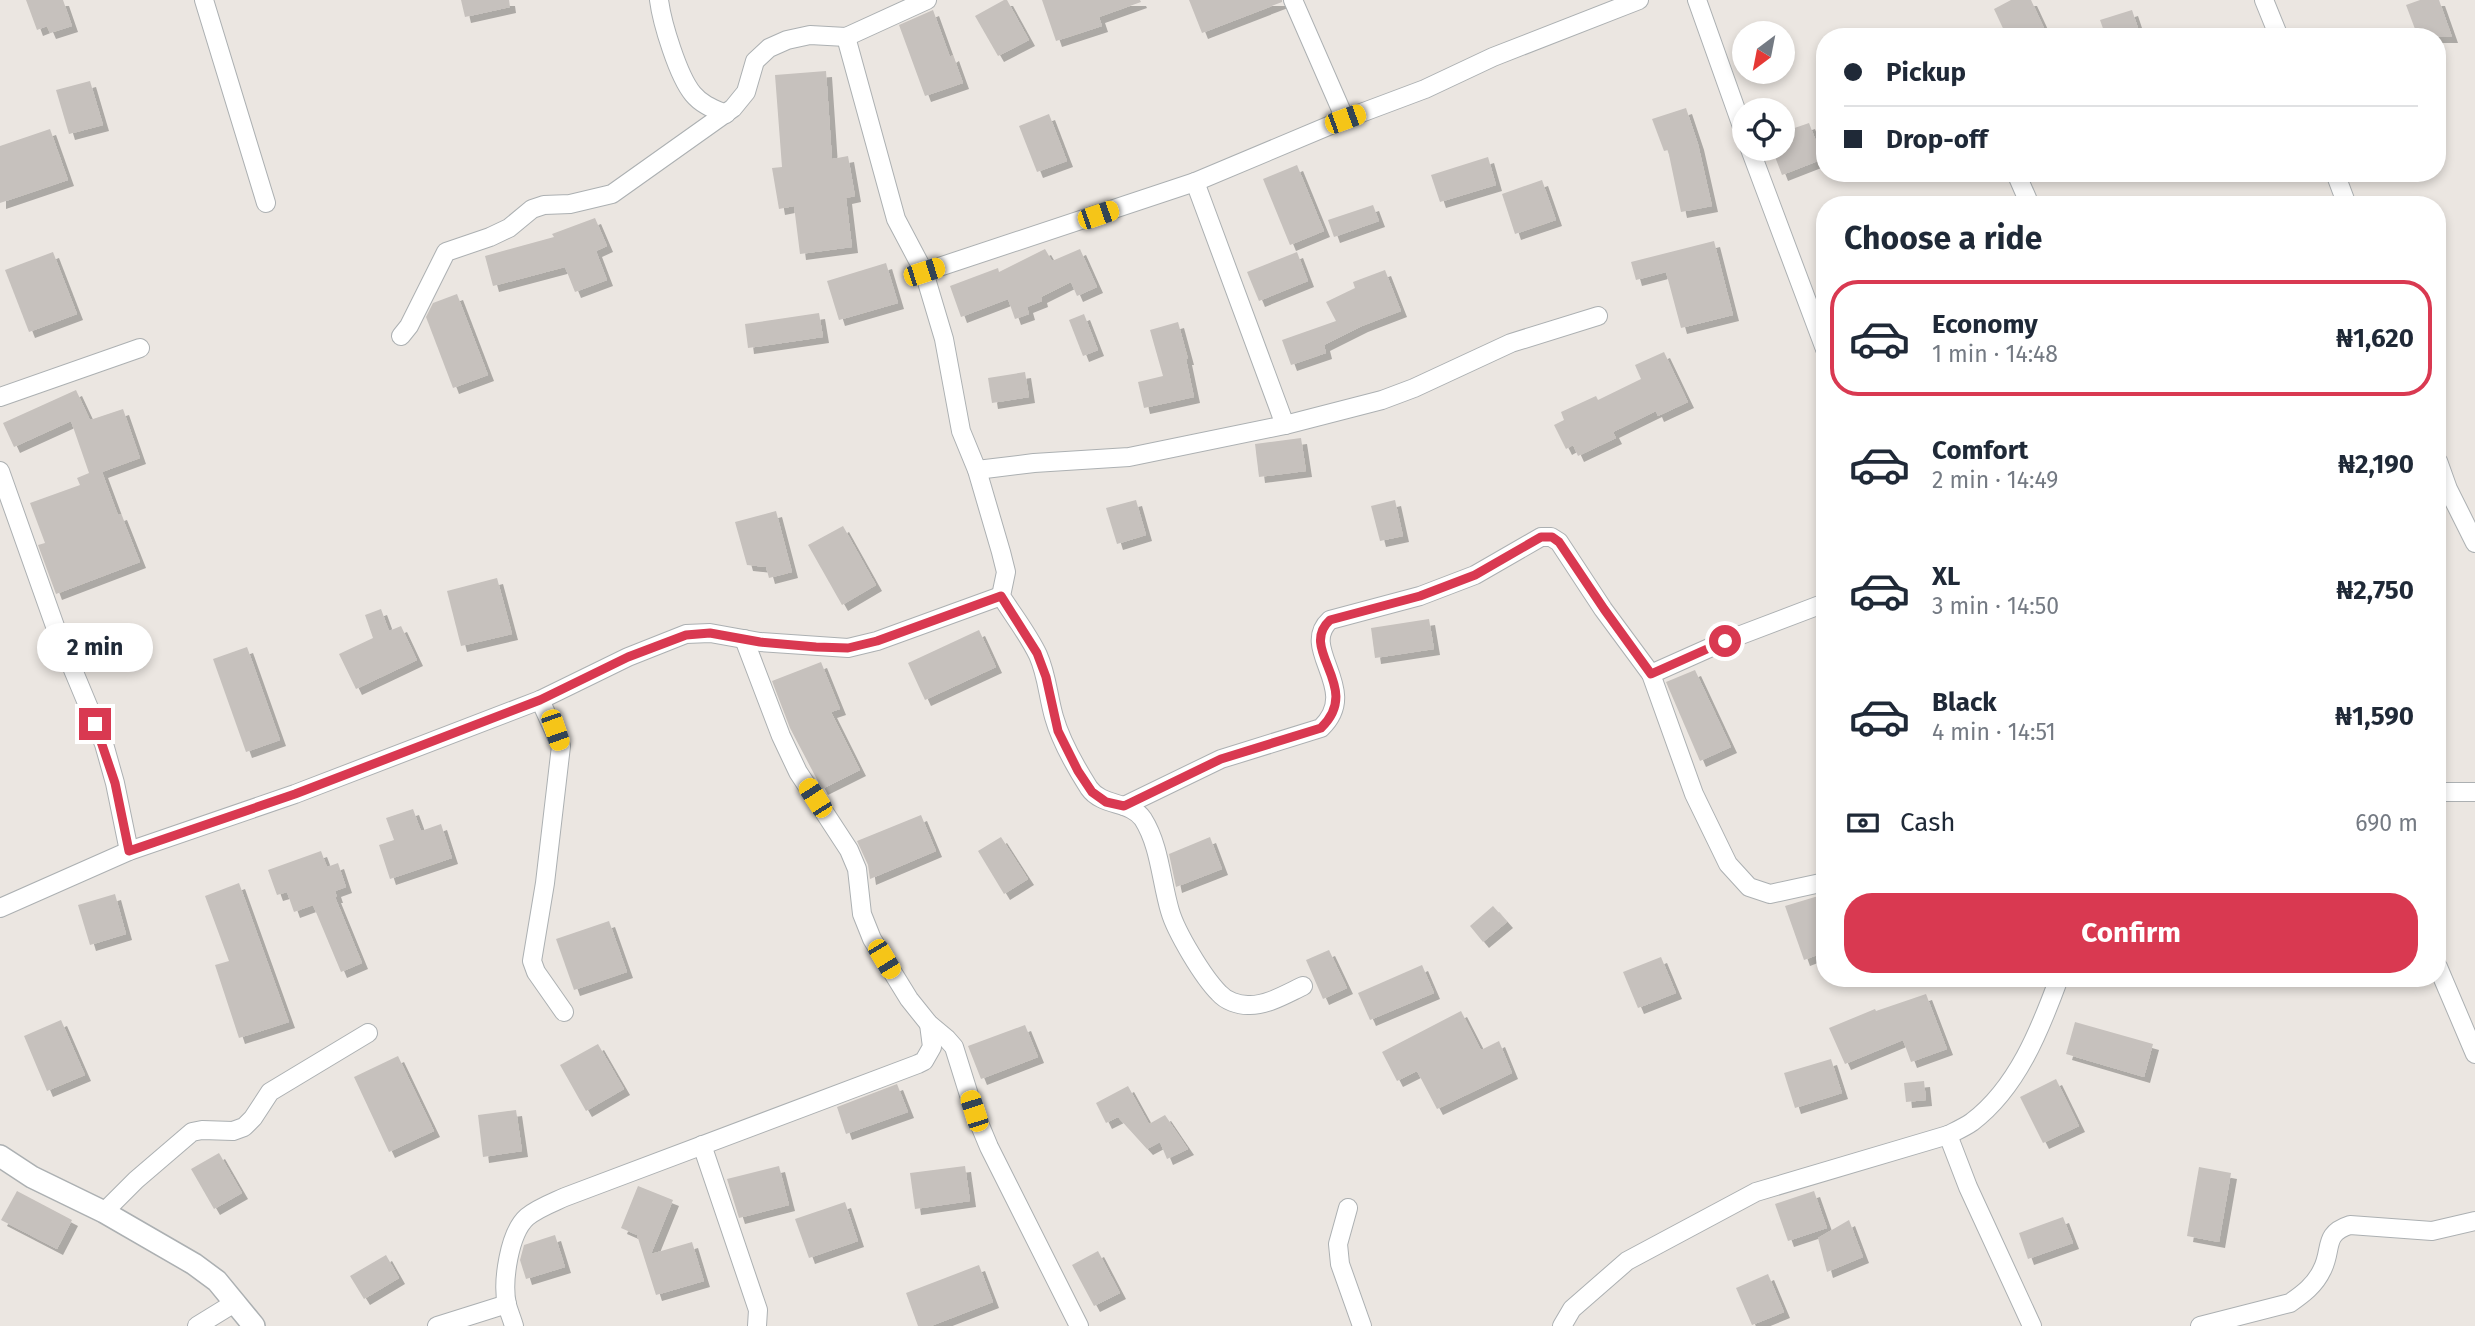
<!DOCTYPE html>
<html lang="en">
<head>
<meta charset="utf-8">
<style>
	:root { --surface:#fff; --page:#f2f2f3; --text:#1f2937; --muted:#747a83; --line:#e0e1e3; --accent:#d93951 }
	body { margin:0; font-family:"Fira Sans",sans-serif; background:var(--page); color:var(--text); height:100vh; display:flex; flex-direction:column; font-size:26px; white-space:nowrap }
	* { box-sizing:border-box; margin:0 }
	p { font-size:23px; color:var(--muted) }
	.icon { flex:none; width:38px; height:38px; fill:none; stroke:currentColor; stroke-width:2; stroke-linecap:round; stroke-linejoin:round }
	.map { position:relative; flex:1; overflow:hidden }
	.sheet { position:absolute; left:1816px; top:196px; width:630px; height:791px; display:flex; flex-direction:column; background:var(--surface); border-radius:28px; box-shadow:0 4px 10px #0003 }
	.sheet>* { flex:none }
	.guide { position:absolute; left:1816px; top:28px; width:630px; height:154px; border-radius:28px; box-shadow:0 4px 10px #0003; display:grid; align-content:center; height:154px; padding:0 28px; background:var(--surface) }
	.needle { width:46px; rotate:212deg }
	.tools { position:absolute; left:1732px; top:21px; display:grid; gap:14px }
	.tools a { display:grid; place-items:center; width:63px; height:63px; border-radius:50%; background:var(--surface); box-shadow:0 4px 10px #0003; font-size:35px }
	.end { position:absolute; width:32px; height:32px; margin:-16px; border:9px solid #d93951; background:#fff; box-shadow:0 0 0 4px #fff }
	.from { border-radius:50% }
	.bubble { position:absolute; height:49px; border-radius:24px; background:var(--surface); box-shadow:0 4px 10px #0003; font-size:23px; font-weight:700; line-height:49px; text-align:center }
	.car { position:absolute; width:21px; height:42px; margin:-21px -10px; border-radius:9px; box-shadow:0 0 5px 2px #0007; background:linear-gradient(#f5c518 24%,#345 0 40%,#f5c518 0 76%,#345 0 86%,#f5c518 0) }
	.guide b { display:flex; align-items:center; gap:24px; height:66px; font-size:26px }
	.guide b+b { border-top:2px solid var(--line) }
	.guide i { width:18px; height:18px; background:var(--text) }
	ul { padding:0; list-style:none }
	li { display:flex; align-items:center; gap:21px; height:116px; margin:0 14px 10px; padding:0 14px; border:4px solid transparent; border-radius:28px }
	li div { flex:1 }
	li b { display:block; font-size:26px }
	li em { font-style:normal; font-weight:700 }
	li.current { border-color:var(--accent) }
	li>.icon { width:63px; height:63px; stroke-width:1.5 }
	h2 { padding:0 28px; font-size:32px; line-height:84px }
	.pay { display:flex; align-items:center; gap:18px; height:77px; padding:0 28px; font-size:26px }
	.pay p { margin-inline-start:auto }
	.primary-button { display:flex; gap:14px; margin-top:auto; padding:14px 28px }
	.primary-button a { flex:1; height:80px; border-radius:28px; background:var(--accent); color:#fff; font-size:28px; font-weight:700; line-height:80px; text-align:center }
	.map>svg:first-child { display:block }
	.building { fill:#c6c1bd; filter:url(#shadow) }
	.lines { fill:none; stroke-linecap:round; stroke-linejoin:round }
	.minor-casing { stroke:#acb0b2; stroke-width:20 }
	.tertiary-casing { stroke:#acb0b2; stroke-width:24 }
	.minor { stroke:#fff; stroke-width:18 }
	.tertiary { stroke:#fff; stroke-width:21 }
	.route { stroke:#d93951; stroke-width:9 }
</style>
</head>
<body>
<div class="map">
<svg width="2475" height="1326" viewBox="0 0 2475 1326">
	<defs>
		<filter id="shadow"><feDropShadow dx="6" dy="6" stdDeviation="0" flood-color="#0004"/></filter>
	</defs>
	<rect width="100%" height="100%" fill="#ebe6e1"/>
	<g class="building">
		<path d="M26,0H63L72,26L50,33L47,26L37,30Z"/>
		<path d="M461,0H509L510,7L465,17Z"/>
		<path d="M1004,0H1007L1029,40L998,56L975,16Z"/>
		<path d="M1042,0H1140L1141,2L1099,17L1102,26L1056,41Z"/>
		<path d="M1189,0H1282V2L1202,33Z"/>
		<path d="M2011,0H2031L2044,28L2025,37H2007L1994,9Z"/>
		<path d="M2420,0H2439L2452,37H2418L2406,5Z"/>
		<path d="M933,10L950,57L953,55L963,83L925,96L899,25Z"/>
		<path d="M2132,10L2141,37H2106L2100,20Z"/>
		<path d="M826,71L832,159L848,156L855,196L846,198L852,247L800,254L794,206L779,209L772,168L782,167L775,75Z"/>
		<path d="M90,81L103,125L69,134L56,90Z"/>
		<path d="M1686,108L1698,144L1712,206L1681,212L1668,150L1664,151L1652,119Z"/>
		<path d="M1049,114L1067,161L1037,172L1019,126Z"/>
		<path d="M1809,123L1823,159L1782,175L1772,149H1783V132Z"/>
		<path d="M50,129L68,180L0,203V146Z"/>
		<path d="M1488,157L1496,185L1440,202L1431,175Z"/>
		<path d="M1297,165L1324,231L1290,245L1263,179Z"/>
		<path d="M1542,180L1556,220L1515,234L1502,194Z"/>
		<path d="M1373,205L1379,221L1334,237L1328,220Z"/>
		<path d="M595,218L607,246L596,251L607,280L575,292L565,267L493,286L485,256L554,237L552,234Z"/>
		<path d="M1714,241L1733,315L1681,328L1666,272L1636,280L1631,262Z"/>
		<path d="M1045,249L1052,261L1080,249L1097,287L1077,296L1071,282L1041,297L1042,301L1027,307L1029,314L1015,319L1008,299L961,317L950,286L998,268L999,272Z"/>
		<path d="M53,252L77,314L29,332L5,270Z"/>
		<path d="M1297,252L1308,281L1259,301L1247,272Z"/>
		<path d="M886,263L898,303L839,320L827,281Z"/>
		<path d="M1385,270L1401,311L1362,326L1324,345L1326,353L1291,365L1282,340L1336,321L1326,302L1355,288L1353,282Z"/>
		<path d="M457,294L488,375L453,388L426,317L433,303Z"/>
		<path d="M819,313L823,337L748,348L745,324Z"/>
		<path d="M1084,314L1098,350L1083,356L1069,320Z"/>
		<path d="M1178,322L1188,359H1186L1194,397L1144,408L1138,382L1163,376L1150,330Z"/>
		<path d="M1664,352L1688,402L1658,416L1656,411L1613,432L1616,438L1578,456L1573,445L1566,449L1554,425L1564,420L1561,412L1596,396L1598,400L1641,379L1635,365Z"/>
		<path d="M1025,372L1029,397L992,403L988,378Z"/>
		<path d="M76,390L90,420L123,409L140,458L102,472L118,515L121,514L140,562L56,594L38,545L45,543L30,503L80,485L77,478L89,473L71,421L14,447L3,423Z"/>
		<path d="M1301,438L1306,471L1259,477L1255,444Z"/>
		<path d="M1136,500L1146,535L1117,544L1106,508Z"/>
		<path d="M1395,500L1403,536L1380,541L1371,506Z"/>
		<path d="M776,511L792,572L769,578L766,567L747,565L735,522Z"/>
		<path d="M843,526L876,585L842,605L808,545Z"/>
		<path d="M497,578L512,634L461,646L447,591Z"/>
		<path d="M381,609L389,631L401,626L417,660L356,689L339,654L373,638L365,615Z"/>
		<path d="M1429,619L1434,649L1375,658L1371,628Z"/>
		<path d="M979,630L996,667L925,700L908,663Z"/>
		<path d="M247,647L280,740L246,752L213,659Z"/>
		<path d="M821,662L840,709L831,712L860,770L822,789L790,728L772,681Z"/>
		<path d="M1695,670L1731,747L1700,761L1666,682Z"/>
		<path d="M413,809L421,831L441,824L452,858L390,879L379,845L394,840L386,818Z"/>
		<path d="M921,815L936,851L870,879L868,865L857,841Z"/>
		<path d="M1001,837L1028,879L1004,894L978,851Z"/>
		<path d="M1210,837L1222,869L1176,887L1169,854Z"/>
		<path d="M321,851L327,867L338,863L346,887L335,891L337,897H335L362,963L341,972L313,905L294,912L287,892L277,895L268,870Z"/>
		<path d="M239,883L289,1022L239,1038L215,965L229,961L205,896Z"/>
		<path d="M115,894L126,934L90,945L78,905Z"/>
		<path d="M1825,894V952L1804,960L1785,906Z"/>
		<path d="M1493,906L1507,922L1483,942L1470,926Z"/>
		<path d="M609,921L627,972L574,990L556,939Z"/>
		<path d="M1329,950L1347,988L1323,999L1306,960Z"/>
		<path d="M1661,957L1676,993L1638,1008L1623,972Z"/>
		<path d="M1422,965L1434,993L1370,1020L1358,993Z"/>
		<path d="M1926,994L1947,1049L1911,1062L1903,1040L1845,1064L1829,1028L1875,1009L1876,1011Z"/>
		<path d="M1461,1011L1481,1050L1499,1041L1512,1073L1437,1109L1417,1071L1397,1081L1382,1052Z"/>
		<path d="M61,1020L85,1075L47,1091L24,1036Z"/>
		<path d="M2075,1022L2153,1044L2144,1077L2066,1054Z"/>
		<path d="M1025,1025L1038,1057L981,1079L968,1046Z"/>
		<path d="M598,1044L624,1089L586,1111L560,1065Z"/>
		<path d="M398,1056L434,1131L389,1152L354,1077Z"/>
		<path d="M1831,1059L1842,1093L1795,1108L1784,1073Z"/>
		<path d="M2056,1079L2079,1126L2043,1143L2020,1097Z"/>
		<path d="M1924,1081L1926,1100L1906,1102L1904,1083Z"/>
		<path d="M897,1084L908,1112L846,1134L837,1107Z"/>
		<path d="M1128,1086L1149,1124L1165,1115L1188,1149L1167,1159L1160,1142L1147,1149L1118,1117L1106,1123L1096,1103Z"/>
		<path d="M516,1110L522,1151L483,1157L478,1115Z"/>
		<path d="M219,1153L242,1193L214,1209L191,1169Z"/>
		<path d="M779,1166L789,1205L739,1218L727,1179Z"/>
		<path d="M965,1166L970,1201L915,1209L910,1173Z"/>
		<path d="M2199,1167L2231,1173L2219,1242L2187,1236Z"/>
		<path d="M638,1186L673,1200L651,1254L692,1242L704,1281L656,1295L637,1235L621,1228Z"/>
		<path d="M17,1191L72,1220L57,1249L1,1220Z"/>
		<path d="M1814,1191L1827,1228L1788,1241L1775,1204Z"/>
		<path d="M845,1202L858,1241L809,1258L795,1219Z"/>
		<path d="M2063,1217L2073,1243L2028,1259L2019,1233Z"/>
		<path d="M1849,1220L1863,1257L1827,1272L1818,1238Z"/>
		<path d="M555,1235L565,1267L526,1279L520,1260L524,1245Z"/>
		<path d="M1098,1251L1120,1293L1094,1306L1072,1265Z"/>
		<path d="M386,1255L399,1278L364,1299L350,1276Z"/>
		<path d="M979,1265L993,1302L931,1326H918L906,1293Z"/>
		<path d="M1768,1274L1784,1312L1752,1325L1736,1288Z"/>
	</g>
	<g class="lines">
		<defs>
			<g id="minor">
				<path d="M204,0L266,203"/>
				<path d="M659,0C662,23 678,76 693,94C702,105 714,109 726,114"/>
				<path d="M1293,0L1345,119"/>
				<path d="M1697,0L1745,135"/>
				<path d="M2264,0L2279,37"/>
				<path d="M846,37L896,219L924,272L944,339L961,431L977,470L1001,552L1006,572L1001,596C1013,615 1028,634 1038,655C1047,675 1048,696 1054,717C1061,742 1075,766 1089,788C1102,807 1131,801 1143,819C1160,846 1161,881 1170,911C1176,932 1203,977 1219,993C1226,1001 1238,1005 1248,1005C1266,1006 1286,994 1303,986"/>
				<path d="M1750,149L1825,349"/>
				<path d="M2016,173L2030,205"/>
				<path d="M2335,173L2347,205"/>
				<path d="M1195,182L1285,425"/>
				<path d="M924,272L1195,182L1345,119L1425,89L1493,57L1639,0"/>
				<path d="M401,336L409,326L446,252L490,237L509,228L532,209L544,205L570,204L612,194L733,108L746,92L755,61L769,48L787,40L810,35L846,37L927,0"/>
				<path d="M0,397L140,348"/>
				<path d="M2438,461L2448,489L2475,543"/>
				<path d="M977,470L1034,463L1129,457L1285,425L1382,400L1414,388L1511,343L1598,316"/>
				<path d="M0,471L56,629L104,744L115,783L129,851"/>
				<path d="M744,639L781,736L798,772L849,850L857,869L862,914L872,939L909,999L929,1024L947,1039L954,1047L974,1111L989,1147L1079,1326"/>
				<path d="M1651,674L1725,641L1825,603"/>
				<path d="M540,700L561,746L545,883L532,961L536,972L564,1012"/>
				<path d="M2438,792H2475"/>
				<path d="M1124,806L1221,759L1321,728C1362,689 1298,649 1330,620L1420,596L1475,575L1541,537H1551L1559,542L1603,609L1651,674L1694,794L1728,864L1749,887L1770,894L1825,882"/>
				<path d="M0,908L129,851L295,794L540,700L628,657L686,634L710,633L760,642L848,648L877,641L1001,596"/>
				<path d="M2438,967L2475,1054"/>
				<path d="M1948,1135L1968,1187L2032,1326"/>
				<path d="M702,1145L758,1310L757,1326"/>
				<path d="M1348,1208L1338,1244L1340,1264L1362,1326"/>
				<path d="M104,1212L136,1180L192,1132L202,1130L233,1131L244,1127L253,1118L270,1092L368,1033"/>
				<path d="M197,1326L236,1302"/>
				<path d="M437,1326L507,1304"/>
				<path d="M514,1326C512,1319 509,1312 507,1305C502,1282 509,1233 527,1217C538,1208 552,1203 565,1197L918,1064L924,1061L932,1047L929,1024"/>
				<path d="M1562,1326L1572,1309L1627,1261L1756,1192L1948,1135C1956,1131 1965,1127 1972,1122C2017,1088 2040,1030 2059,978"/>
				<path d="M2200,1326L2290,1303C2303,1294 2315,1285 2322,1270C2333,1249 2322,1234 2350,1225L2432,1231L2475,1221"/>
			</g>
			<path id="tertiary" d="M0,1156L32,1177L104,1212L194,1264L217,1281L254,1326"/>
		</defs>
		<use href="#minor" class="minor-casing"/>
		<use href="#tertiary" class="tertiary-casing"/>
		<use href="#minor" class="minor"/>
		<use href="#tertiary" class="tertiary"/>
	</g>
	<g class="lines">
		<path class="route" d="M95,724L115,783L129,851L295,794L540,700L628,657L686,635L710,633L760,642L816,647L848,648L877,641L1001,596L1037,653L1046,677L1058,731L1078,771L1092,792L1106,802L1124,806L1221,759L1321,728C1364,687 1297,650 1330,620L1420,596L1475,575L1541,537H1552L1559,542L1604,609L1651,674L1725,641"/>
	</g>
</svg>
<div class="tools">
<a><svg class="needle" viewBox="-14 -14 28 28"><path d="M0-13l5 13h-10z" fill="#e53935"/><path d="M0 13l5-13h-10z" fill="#747a83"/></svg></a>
<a><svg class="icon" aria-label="locate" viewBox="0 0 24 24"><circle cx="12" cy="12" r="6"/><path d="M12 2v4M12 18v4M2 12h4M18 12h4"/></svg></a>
</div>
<i class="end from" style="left:1725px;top:641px"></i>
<i class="end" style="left:95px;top:724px"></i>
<div class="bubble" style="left:37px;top:623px;width:116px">2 min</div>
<i class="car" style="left:1345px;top:119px;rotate:70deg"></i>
<i class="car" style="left:1098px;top:215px;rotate:71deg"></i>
<i class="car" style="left:924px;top:272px;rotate:72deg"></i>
<i class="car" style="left:555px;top:730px;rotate:161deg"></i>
<i class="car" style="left:815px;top:798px;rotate:327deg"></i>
<i class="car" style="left:884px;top:959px;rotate:149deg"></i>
<i class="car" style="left:974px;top:1111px;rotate:342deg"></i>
<div class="guide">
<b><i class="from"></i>Pickup</b>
<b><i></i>Drop-off</b>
</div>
<section class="sheet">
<h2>Choose a ride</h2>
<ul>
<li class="current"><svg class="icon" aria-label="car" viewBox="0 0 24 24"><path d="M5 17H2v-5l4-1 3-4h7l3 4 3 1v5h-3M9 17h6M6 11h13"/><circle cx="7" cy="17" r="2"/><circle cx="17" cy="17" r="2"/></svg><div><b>Economy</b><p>1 min · 14:48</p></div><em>₦1,620</em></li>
<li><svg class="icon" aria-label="car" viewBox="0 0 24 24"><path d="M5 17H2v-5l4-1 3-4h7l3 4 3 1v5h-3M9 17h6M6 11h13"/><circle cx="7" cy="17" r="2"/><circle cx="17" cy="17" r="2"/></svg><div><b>Comfort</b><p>2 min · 14:49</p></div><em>₦2,190</em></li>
<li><svg class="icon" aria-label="car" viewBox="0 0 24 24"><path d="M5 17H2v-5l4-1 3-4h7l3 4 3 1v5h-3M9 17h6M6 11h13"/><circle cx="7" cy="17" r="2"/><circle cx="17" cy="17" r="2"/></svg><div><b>XL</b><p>3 min · 14:50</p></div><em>₦2,750</em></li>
<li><svg class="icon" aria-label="car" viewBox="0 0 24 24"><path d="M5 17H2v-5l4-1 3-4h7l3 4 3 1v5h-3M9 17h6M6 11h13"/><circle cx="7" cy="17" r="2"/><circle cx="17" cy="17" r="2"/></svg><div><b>Black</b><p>4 min · 14:51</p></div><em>₦1,590</em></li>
</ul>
<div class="pay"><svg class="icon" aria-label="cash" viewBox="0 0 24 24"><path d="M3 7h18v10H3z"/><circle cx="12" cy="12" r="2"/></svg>Cash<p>690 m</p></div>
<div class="primary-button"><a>Confirm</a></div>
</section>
</div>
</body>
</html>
